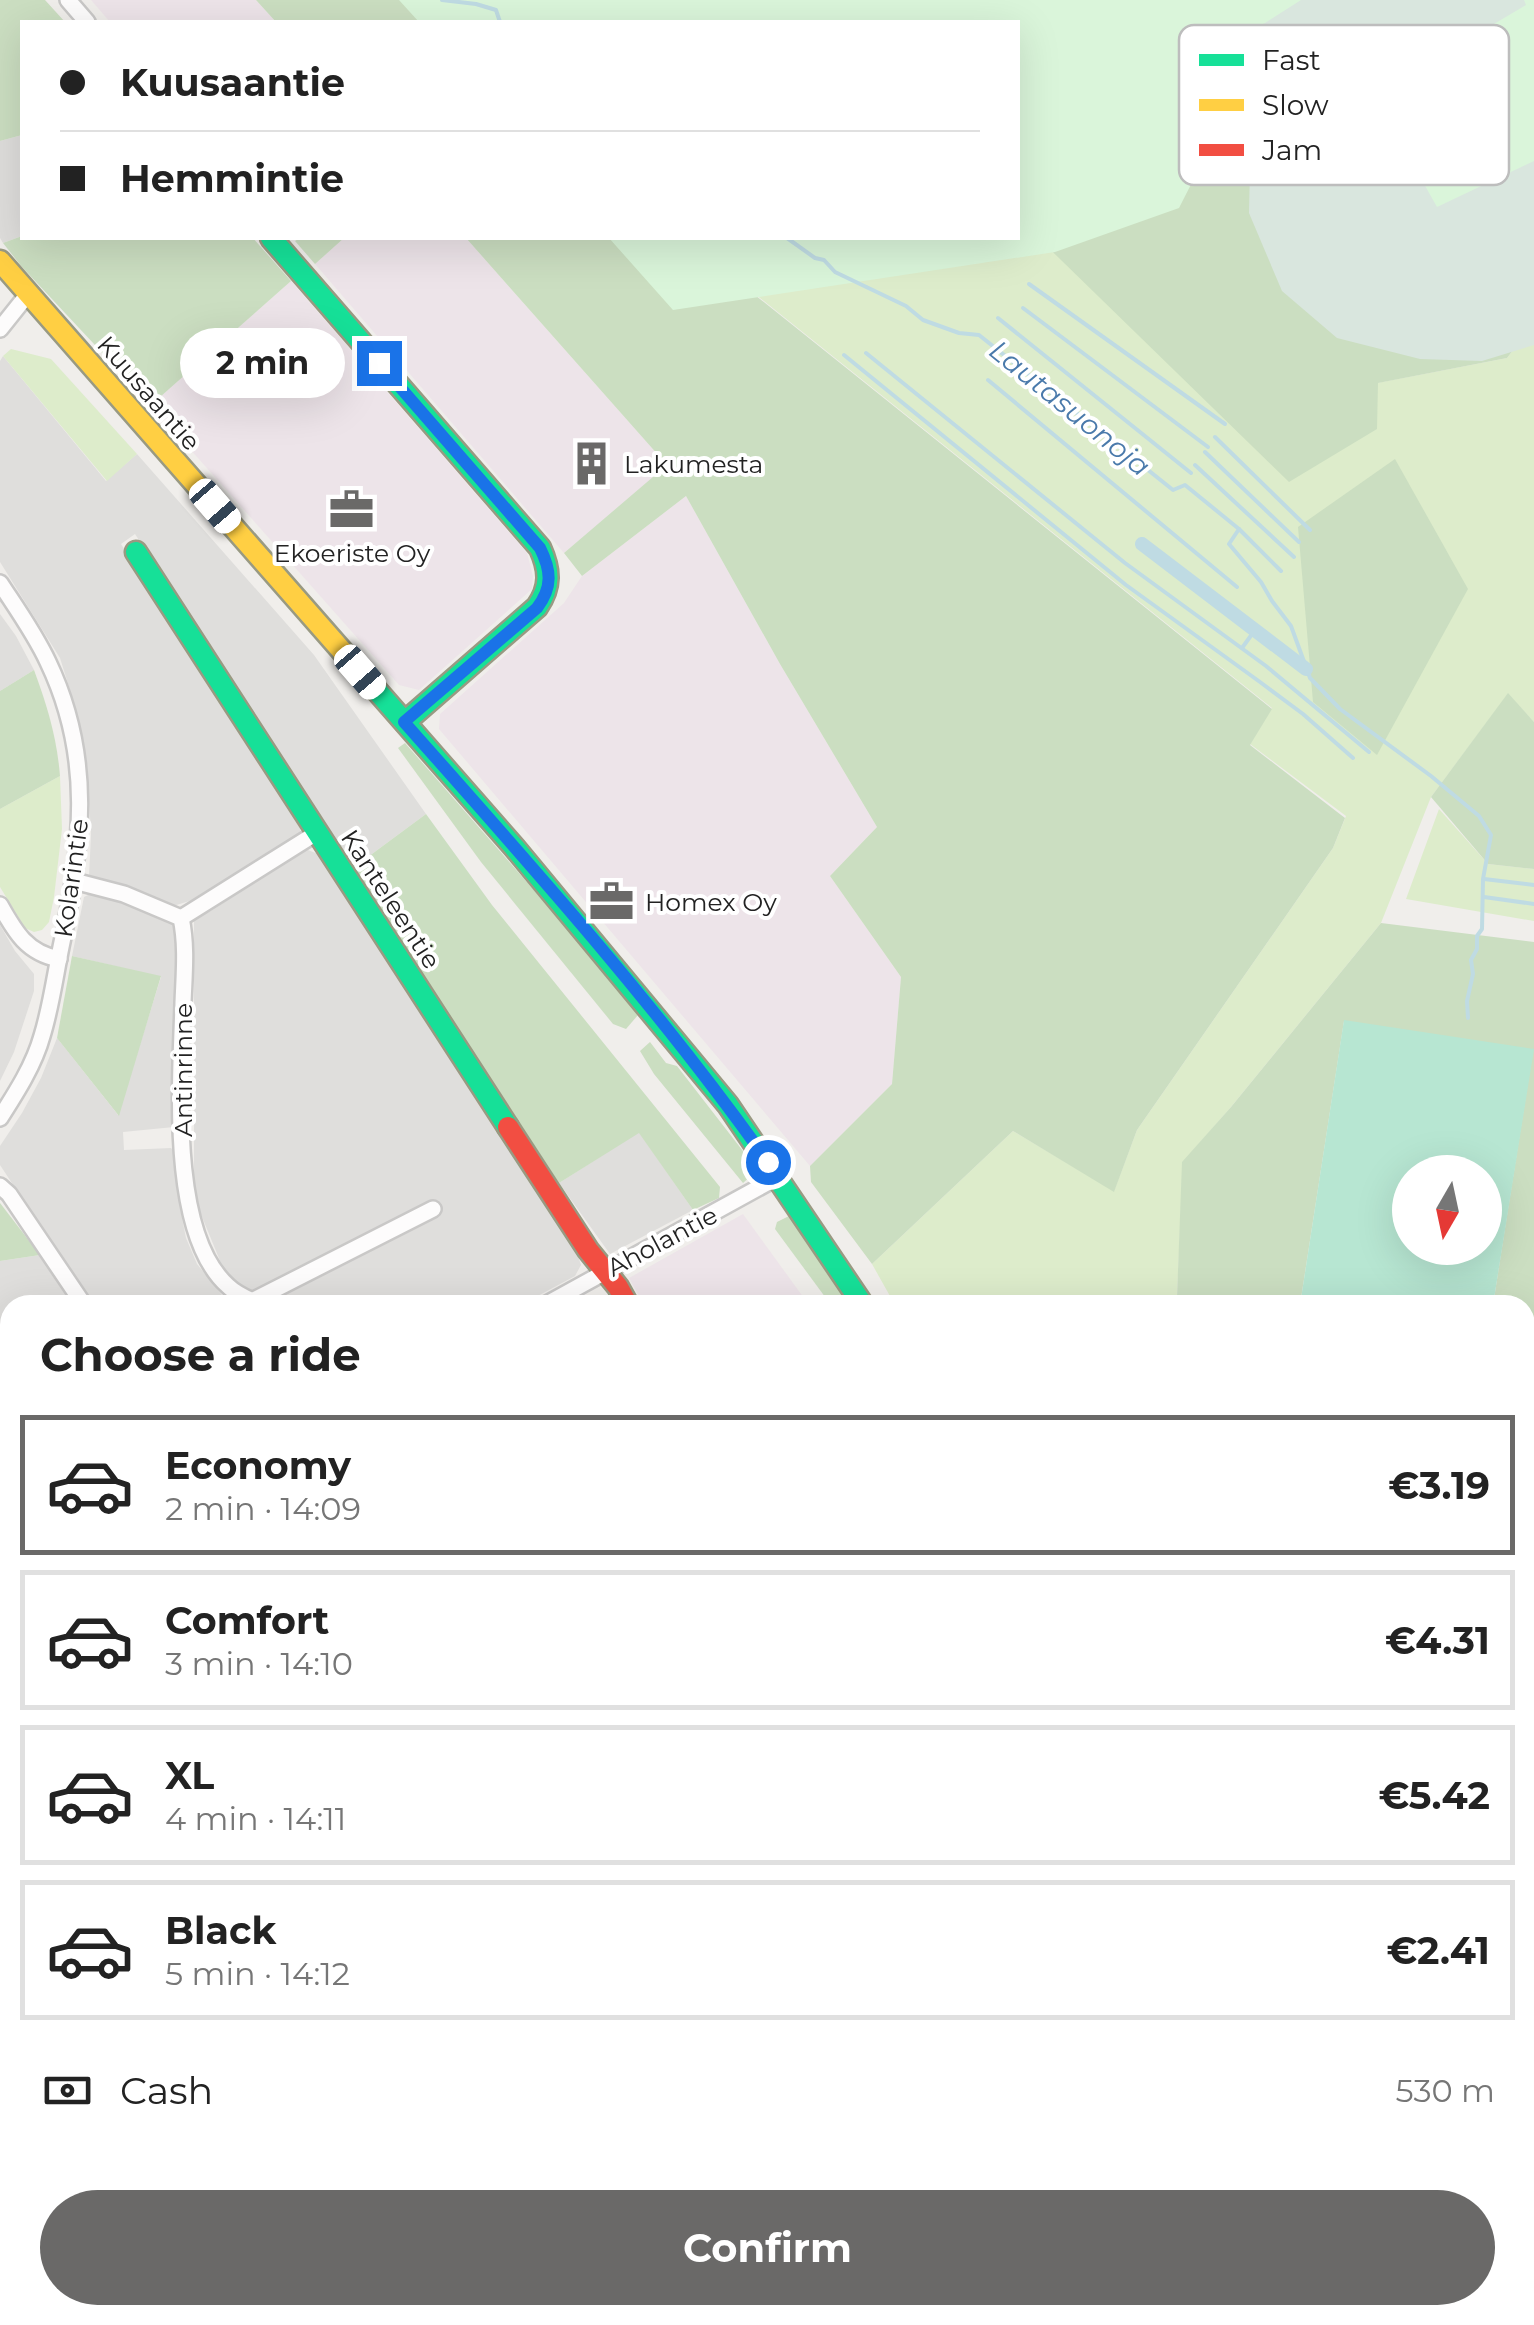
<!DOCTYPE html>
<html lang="en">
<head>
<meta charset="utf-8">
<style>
	:root { --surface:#fff; --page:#f2f2f2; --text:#222; --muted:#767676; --line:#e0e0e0; --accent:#6a6968 }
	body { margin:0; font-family:Montserrat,sans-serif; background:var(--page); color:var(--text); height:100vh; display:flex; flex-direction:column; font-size:38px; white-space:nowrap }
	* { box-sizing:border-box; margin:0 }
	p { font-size:32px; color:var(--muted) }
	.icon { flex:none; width:55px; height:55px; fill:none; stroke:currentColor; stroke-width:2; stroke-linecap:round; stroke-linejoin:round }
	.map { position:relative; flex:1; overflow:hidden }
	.side { position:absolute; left:0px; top:1295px; width:1535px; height:1030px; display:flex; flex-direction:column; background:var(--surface); border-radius:30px 30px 0 0; box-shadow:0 10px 40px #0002 }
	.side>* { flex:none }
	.hud { position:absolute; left:20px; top:20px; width:1000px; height:220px; border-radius:0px; box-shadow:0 10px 40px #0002; display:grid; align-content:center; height:220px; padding:0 40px; background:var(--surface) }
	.needle { width:65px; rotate:189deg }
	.buttons { position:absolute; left:1392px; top:1155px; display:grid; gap:20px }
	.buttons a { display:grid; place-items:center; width:110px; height:110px; border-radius:50%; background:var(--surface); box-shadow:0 10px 40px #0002; font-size:50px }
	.end { position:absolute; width:45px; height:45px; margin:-22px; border:12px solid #1a73e8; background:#fff; box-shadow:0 0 0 5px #fff }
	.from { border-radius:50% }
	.bubble { position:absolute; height:70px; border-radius:35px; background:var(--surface); box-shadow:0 10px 40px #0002; font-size:32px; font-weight:700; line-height:70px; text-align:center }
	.car { position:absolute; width:30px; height:60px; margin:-30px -15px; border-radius:12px; box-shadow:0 0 8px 2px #0007; background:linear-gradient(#fff 24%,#345 0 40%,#fff 0 76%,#345 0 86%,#fff 0) }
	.hud b { display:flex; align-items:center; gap:35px; height:95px; font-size:38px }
	.hud b+b { border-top:2px solid var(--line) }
	.hud i { width:25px; height:25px; background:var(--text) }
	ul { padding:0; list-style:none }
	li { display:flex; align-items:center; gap:30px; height:140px; margin:0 20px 15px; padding:0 20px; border:5px solid var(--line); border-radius:0px }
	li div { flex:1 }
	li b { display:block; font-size:38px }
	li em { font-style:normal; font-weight:700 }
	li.selected { border-color:var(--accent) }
	li>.icon { width:90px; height:90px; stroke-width:1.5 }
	h2 { padding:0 40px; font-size:45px; line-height:120px }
	.pay { display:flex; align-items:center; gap:25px; height:110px; padding:0 40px; font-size:38px }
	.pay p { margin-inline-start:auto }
	.action { display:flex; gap:20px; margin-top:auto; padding:20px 40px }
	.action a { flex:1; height:115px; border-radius:60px; background:var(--accent); color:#fff; font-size:40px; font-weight:700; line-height:115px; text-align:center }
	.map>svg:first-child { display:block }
	.residential { fill:#dfdedc }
	.industrial { fill:#ede4e9 }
	.education { fill:#f8f7e8 }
	.grass { fill:#ddeccb }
	.forest { fill:#cbdec1 }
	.wetland { fill:#d9e6de }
	.park { fill:#daf5da }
	.pitch { fill:#b7e6d2; fill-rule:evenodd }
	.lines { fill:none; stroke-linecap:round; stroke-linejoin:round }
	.stream { stroke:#bfdbe3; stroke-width:4 }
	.canal { stroke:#bfdbe3; stroke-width:14 }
	.street-casing { stroke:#c9c8c7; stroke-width:20 }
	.fast-casing { stroke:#999a82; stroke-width:25 }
	.slow-casing { stroke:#999a82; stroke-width:25 }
	.jam-casing { stroke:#999a82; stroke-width:25 }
	.street { stroke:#fdfcfc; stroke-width:15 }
	.fast { stroke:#16e098; stroke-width:20 }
	.slow { stroke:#ffcf43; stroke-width:20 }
	.jam { stroke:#f24e42; stroke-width:20 }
	.route { stroke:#1a73e8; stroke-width:12 }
	.labels { text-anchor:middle; stroke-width:8; stroke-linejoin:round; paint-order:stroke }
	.street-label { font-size:25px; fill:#222; stroke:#fff }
	.poi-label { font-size:25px; fill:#222; stroke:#fff; text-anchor:start }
	.water-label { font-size:28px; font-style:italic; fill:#4a7aab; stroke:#fff }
	.key { fill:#fff; stroke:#bdbdbd; stroke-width:2.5 }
	.key-label { font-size:28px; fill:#222 }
</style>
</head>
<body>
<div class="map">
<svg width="1534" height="2325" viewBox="0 0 1534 2325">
	<rect width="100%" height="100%" fill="#f0eeeb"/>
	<g class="residential">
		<path d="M22,135V236L3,243L0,238V141Z"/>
		<path d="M3,356L106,481L137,454L314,655L426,814L353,868L135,534L121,544L302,822L299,836L209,895L170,907L89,877L91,834L87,763L70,690L60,658L0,562V361Z"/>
		<path d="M0,614L16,636L34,670L0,691Z"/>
		<path d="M308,850L323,856L577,1253L581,1265L575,1276L521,1305L282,1303V1295L439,1213L432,1200L252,1291L237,1283L223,1268L200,1212L194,1183V919L211,911L301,852Z"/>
		<path d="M94,892L164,915L172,922L176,932L174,1127L123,1132L124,1150L171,1148L176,1153L180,1208L186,1238L197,1264L222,1295L245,1305H93L0,1165V1146L22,1113L41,1078L57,1038L118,1115L161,977L72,956L84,897Z"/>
		<path d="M0,925L15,951L34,974V991L14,1052L0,1081Z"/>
		<path d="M639,1132L693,1210L610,1254L559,1183Z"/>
		<path d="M40,1255L73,1305H10V1455H3L0,1445V1261Z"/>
		<path d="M10,1648V1806L0,1790V1654Z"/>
		<path d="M1534,1648V1751L1525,1714V1651Z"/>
		<path d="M0,1839L10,1855V2168L0,2151Z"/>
		<path d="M1525,1941L1534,1944V2132L1525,2129Z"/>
		<path d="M657,2315H767L763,2325H681Z"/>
		<path d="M1145,2315H1236L1239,2325H1147Z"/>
		<path d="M1252,2315H1334L1337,2325H1255Z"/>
	</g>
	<g class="industrial">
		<path d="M91,0H256L276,22H110Z"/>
		<path d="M344,238H466L668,466L564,553L315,264Z"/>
		<path d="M291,281L527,553L533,576L532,589L419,690L399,685L151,405Z"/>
		<path d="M686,496L780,664L877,827L830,876L901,977L892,1084L810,1166L439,729L440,714L564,603L582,576Z"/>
		<path d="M743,1214L809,1305H644L629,1278Z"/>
	</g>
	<path class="education" d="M133,2315H491L492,2325H136Z"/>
	<g class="grass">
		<path d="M1018,238L1377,383L1507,358L1534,323V722L1508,694L1431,797L1381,923L1231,1107L1183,1162L1177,1297L1187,1305H895L872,1264L1013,1131L1114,1191L1137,1130L1333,848L1346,816L1250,744L1272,708L730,274Z"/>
		<path d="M11,349L51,359L137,454L107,481L3,356Z"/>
		<path d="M60,776L62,829L54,897L49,922L42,930L34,932L25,928L0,887V809Z"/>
		<path d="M1439,809L1488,864L1534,869V921L1406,899Z"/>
		<path d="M199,2315H243L245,2322L233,2325H187L195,2322Z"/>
		<path d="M891,2315H1017L1003,2325H916Z"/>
	</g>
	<g class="forest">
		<path d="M0,0H45L65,22H22V135L0,141Z"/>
		<path d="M256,0H1534V323L1507,358L1378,383L1377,429L1289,482L1023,223L1018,22H276Z"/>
		<path d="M22,236L253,238L291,281L151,405L22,267L3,243Z"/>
		<path d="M300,238H344L315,264L295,241Z"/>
		<path d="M466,238H789L730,275L1272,709L1250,745L1345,818L1333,848L1137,1130L1114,1192L1013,1131L872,1264L811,1182L810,1166L892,1084L901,977L830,876L877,827L780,664L686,496L582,576L564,553L667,465Z"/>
		<path d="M1395,459L1468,589L1377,755L1313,702L1298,527Z"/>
		<path d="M34,670C47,705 57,738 60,776L0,809V691Z"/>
		<path d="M1508,693L1534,722V869L1488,864L1431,797Z"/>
		<path d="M405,743L638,1009V1015L626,1029L613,1024L481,862L398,748Z"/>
		<path d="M426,814L492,905L720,1187L719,1198L693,1210L639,1133L559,1183L353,868Z"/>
		<path d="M1381,923L1534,942V1648L1525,1651V1305H1493L1533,1050L1344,1021L1300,1305H1187L1177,1297L1182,1162L1231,1107Z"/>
		<path d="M72,956L161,976L119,1116L57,1038Z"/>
		<path d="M650,1042L666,1063L677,1066L753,1164V1174L743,1183L654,1074L640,1051Z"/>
		<path d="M0,1203L40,1255L0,1261Z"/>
		<path d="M789,1216L798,1220L851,1305H831L775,1229L777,1222Z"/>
		<path d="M2,1570L10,1572V1648L0,1654V1572Z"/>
		<path d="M1525,1714L1534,1751V1877L1525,1908Z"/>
		<path d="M1525,2129L1534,2132V2325H1423L1420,2315H1525Z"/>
		<path d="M10,2227V2315H133L136,2325H10L0,2308V2229Z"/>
		<path d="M530,2315H568L575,2325H521L522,2320Z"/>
		<path d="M590,2315H657L681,2325H599Z"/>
		<path d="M767,2315H850L885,2325H763Z"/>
		<path d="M1017,2315H1143L1146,2325H1003Z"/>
	</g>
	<path class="wetland" d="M1267,0H1534V345L1482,361L1420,359L1337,338L1282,291L1249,213L1251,122Z"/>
	<g class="park">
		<path d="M399,0H1301L1246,35L1240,88L1179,208L1055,252L673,310L609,238H1018V22H419Z"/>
		<path d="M1524,0H1534V161L1437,207L1374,95L1526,5Z"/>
	</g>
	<g class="pitch">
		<path d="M1344,1020L1534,1049L1493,1305H1300ZM1410,1172H1485V1248H1410Z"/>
		<path d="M415,2315H475L476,2325H415Z"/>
	</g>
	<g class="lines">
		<g class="stream">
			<path d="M442,0L476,4L496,10L500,22"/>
			<path d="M787,238L815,258L824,260L835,272L906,306L923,320L959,333L979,335L1173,490L1185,485L1239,529L1229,544L1261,582L1272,601L1291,626L1310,678L1340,709L1431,776L1479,816L1491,835L1483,879L1482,929L1477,936V949L1471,960L1473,974L1467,1001L1468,1018"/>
			<path d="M1029,284L1225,424"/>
			<path d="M1023,308L1208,447"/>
			<path d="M998,318L1191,473"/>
			<path d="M866,353L1125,563L1266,666L1369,752"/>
			<path d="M844,355L1126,585L1260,682L1303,714L1353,758"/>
			<path d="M988,380L1237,587"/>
			<path d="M1215,437L1310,530"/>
			<path d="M1205,452L1299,542"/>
			<path d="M1195,465L1294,557"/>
			<path d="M1239,529L1281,571"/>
			<path d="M1242,648L1255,630"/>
			<path d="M1484,879L1534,885"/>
			<path d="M1484,897L1534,904"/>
		</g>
		<path class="canal" d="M1142,544L1306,669"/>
		<defs>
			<g id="street">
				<path d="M68,0L87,22"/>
				<path d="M0,329L28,294"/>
				<path d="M0,583C17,609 35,634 48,662C94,758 82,847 61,947C55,976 51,1007 42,1036C34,1065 16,1093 0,1118"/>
				<path d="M74,881L124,894L181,918C187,946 184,975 183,1003C181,1077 168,1233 228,1286C237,1295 250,1300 262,1305"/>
				<path d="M0,905C15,932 27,953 59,959"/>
				<path d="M181,918L318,832"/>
				<path d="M0,1186L9,1194L84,1305"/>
				<path d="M252,1301L433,1209"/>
				<path d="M545,1305L778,1177"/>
				<path d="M0,1555L10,1558"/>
				<path d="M0,1818L10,1835"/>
				<path d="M0,2177L10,2195"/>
				<path d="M0,2212L10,2208"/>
				<path d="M142,2315L148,2325"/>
				<path d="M1245,2315L1248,2325"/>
			</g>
			<g id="fast">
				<path d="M271,238L540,548C550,570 551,587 537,607L405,722"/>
				<path d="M136,552L508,1127"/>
				<path d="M350,660L514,847L728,1105L863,1305"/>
			</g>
			<path id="slow" d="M0,261L350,660"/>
			<g id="jam">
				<path d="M508,1127L588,1250L618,1287L628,1305"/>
				<path d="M1386,2315L1389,2325"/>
			</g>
		</defs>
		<use href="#street" class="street-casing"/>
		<use href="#fast" class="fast-casing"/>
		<use href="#slow" class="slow-casing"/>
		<use href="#jam" class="jam-casing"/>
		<use href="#street" class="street"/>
		<use href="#fast" class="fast"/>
		<use href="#slow" class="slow"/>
		<use href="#jam" class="jam"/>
	</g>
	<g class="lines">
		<path class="route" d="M379,363L540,548C551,570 553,587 537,608L404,722C530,864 658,1007 768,1162"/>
	</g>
	<defs>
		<symbol id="building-bare" viewBox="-9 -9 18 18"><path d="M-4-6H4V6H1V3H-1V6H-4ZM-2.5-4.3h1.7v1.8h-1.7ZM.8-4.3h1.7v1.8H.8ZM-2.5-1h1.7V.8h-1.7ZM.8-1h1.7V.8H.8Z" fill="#6a6968" stroke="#fff" stroke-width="2.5" paint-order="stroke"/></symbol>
		<symbol id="office-bare" viewBox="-9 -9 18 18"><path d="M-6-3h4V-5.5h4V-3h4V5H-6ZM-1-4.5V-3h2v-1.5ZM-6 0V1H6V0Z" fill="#6a6968" stroke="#fff" stroke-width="2.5" paint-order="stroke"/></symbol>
	</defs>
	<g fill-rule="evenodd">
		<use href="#building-bare" x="560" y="432" width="63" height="63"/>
		<use href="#office-bare" x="320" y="478" width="63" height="63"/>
		<use href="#office-bare" x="580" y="870" width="63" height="63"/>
	</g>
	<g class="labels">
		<g class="street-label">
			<text transform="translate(149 393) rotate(49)" y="9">Kuusaantie</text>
			<text transform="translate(71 878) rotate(-82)" y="9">Kolarintie</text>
			<text transform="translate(391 899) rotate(57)" y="9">Kanteleentie</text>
			<text transform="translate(183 1070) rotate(-90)" y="9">Antinrinne</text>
			<text transform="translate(662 1241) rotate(-28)" y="9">Aholantie</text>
		</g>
		<g class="poi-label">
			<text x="624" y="473">Lakumesta</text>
			<text x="352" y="562" text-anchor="middle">Ekoeriste Oy</text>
			<text x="645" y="911">Homex Oy</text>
		</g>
		<g class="water-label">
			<text transform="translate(1070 408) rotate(39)" y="10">Lautasuonoja</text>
		</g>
	</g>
	<rect x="1179" y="25" width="330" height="160" rx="15" class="key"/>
	<rect x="1199" y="54" width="45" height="12" fill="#16e098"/>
	<rect x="1199" y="99" width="45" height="12" fill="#ffcf43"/>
	<rect x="1199" y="144" width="45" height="12" fill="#f24e42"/>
	<g class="key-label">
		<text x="1262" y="70">Fast</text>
		<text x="1262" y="115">Slow</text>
		<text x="1262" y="160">Jam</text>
	</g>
</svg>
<div class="buttons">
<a><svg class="needle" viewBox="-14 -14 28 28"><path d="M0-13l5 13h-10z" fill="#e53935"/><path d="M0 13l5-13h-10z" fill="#767676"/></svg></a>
</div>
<i class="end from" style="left:768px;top:1162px"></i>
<i class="end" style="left:379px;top:363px"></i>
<div class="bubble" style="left:180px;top:328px;width:165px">2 min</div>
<i class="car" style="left:215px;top:506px;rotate:139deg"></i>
<i class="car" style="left:360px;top:672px;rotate:139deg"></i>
<div class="hud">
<b><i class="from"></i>Kuusaantie</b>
<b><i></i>Hemmintie</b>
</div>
<section class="side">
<h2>Choose a ride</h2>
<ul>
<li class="selected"><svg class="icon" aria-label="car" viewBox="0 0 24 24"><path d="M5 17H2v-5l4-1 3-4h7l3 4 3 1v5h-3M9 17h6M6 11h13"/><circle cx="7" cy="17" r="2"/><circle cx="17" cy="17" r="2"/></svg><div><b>Economy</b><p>2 min · 14:09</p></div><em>€3.19</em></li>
<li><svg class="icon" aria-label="car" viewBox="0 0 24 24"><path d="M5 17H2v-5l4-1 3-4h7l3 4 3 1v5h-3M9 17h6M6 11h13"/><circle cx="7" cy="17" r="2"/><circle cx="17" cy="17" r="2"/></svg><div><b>Comfort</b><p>3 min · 14:10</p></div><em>€4.31</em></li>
<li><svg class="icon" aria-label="car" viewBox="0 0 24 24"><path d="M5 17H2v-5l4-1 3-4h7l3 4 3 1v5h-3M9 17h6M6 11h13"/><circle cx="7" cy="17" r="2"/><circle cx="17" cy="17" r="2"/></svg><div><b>XL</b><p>4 min · 14:11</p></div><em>€5.42</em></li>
<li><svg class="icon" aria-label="car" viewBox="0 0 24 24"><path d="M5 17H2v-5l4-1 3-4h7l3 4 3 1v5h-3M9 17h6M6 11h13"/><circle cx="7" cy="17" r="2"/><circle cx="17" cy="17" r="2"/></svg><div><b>Black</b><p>5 min · 14:12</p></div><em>€2.41</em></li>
</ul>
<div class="pay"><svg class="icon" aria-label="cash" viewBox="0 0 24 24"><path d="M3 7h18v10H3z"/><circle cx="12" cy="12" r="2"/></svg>Cash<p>530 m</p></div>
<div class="action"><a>Confirm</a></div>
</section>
</div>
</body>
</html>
